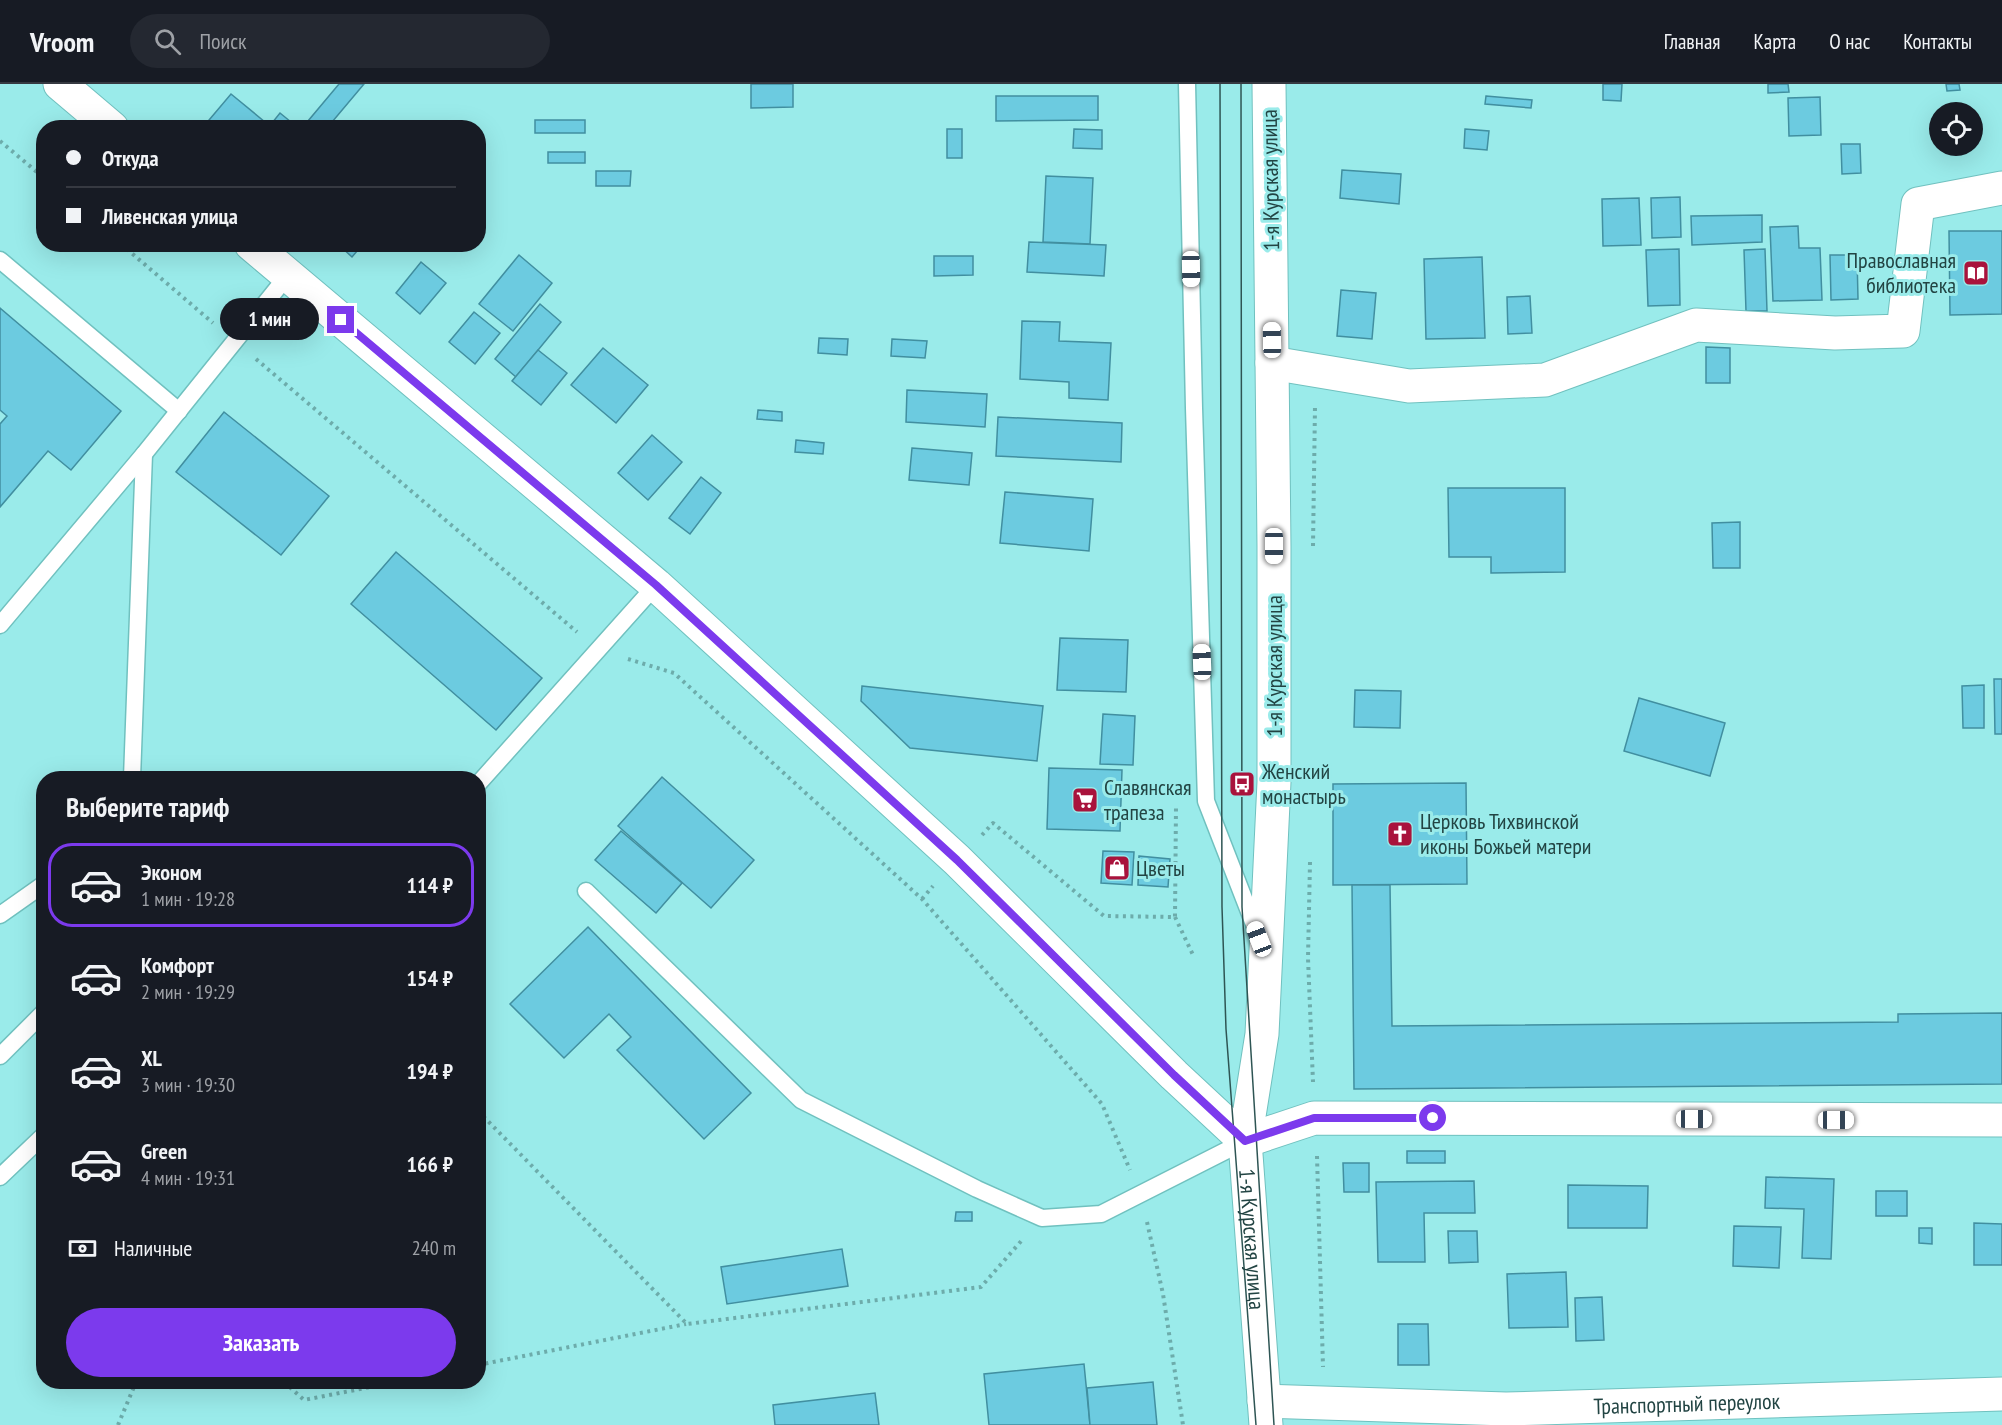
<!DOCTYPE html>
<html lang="ru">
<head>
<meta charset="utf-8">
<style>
	:root { --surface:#171b24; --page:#242831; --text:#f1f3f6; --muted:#9ea1a6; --line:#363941; --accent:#7c3aed }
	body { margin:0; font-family:"PT Sans Narrow",sans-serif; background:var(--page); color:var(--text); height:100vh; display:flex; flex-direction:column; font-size:22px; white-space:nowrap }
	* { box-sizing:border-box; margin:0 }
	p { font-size:20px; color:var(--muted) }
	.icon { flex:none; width:33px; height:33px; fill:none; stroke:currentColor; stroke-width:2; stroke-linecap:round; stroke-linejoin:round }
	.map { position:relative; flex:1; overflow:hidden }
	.sheet { position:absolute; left:36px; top:687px; width:450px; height:618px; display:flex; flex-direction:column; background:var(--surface); border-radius:24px; box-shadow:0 6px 24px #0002 }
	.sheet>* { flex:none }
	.hud { position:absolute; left:36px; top:36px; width:450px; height:132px; border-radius:24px; box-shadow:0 6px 24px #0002; display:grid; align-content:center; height:132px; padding:0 30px; background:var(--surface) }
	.controls { position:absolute; left:1929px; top:18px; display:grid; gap:12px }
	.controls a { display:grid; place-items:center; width:54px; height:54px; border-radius:50%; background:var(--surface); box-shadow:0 6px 24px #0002; font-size:30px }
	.end { position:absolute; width:27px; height:27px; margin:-14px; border:8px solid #7c3aed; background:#fff; box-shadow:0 0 0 3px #fff }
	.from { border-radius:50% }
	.bubble { position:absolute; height:42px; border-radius:21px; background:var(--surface); box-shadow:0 6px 24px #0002; font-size:20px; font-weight:700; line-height:42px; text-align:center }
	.car { position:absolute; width:18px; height:36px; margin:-18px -9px; border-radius:8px; box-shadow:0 0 4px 2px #0007; background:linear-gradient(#fff 24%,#345 0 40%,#fff 0 76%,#345 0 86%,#fff 0) }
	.hud b { display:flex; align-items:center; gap:21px; height:57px; font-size:22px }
	.hud b+b { border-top:2px solid var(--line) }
	.hud i { width:15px; height:15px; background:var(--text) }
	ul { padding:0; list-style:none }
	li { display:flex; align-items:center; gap:18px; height:84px; margin:0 12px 9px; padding:0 18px; border:3px solid transparent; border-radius:24px }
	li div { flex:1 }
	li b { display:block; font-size:22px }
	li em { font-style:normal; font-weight:700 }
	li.active { border-color:var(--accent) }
	li>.icon { width:54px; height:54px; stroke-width:1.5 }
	h2 { padding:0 30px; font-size:27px; line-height:72px }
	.pay { display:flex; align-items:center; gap:15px; height:66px; padding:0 30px; font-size:22px }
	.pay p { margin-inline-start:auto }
	.cta { display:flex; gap:12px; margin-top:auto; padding:12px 30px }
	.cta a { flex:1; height:69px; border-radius:36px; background:var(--accent); color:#fff; font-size:24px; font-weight:700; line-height:69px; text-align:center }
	header { display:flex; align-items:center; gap:36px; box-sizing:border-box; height:84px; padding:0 30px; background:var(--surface); border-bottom:2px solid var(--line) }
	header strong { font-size:28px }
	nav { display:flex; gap:33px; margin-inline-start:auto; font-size:21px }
	.search { width:420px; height:54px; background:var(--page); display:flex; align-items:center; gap:15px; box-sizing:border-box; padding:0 21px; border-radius:33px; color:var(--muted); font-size:22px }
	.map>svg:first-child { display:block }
	.building { fill:#6ccbe0; stroke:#418fa0; stroke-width:1.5 }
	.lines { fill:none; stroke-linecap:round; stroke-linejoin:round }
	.service-casing { stroke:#70c1bf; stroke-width:19 }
	.minor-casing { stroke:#70c1bf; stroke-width:35 }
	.tertiary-casing { stroke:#70c1bf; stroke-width:35 }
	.primary-casing { stroke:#70c1bf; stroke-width:35 }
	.path { stroke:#6dacab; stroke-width:4; stroke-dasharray:3 4.5; stroke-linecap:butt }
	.service { stroke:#fff; stroke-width:16 }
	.minor { stroke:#fff; stroke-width:33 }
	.tertiary { stroke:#fff; stroke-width:33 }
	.primary { stroke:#fff; stroke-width:33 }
	.tram { stroke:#2e5554; stroke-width:1.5 }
	.route { stroke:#7c3aed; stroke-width:8 }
	.labels { text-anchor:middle; stroke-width:6; stroke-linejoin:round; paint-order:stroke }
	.street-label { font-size:22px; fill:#224443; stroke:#9aebea }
	.poi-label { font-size:22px; fill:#224443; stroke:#9aebea; text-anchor:start }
</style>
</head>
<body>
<header>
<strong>Vroom</strong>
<div class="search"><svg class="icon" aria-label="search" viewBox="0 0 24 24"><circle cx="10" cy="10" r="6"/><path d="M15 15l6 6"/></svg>Поиск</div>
<nav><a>Главная</a><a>Карта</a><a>О нас</a><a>Контакты</a></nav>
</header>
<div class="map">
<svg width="2002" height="1341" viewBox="0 0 2002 1341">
	<rect width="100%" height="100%" fill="#9aebea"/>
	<g class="building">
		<path d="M339,0H364L327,44H316L308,37Z"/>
		<path d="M751,0H793V23L751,24Z"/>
		<path d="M1603,0H1622L1621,17L1603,16Z"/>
		<path d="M1768,0H1788L1789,8L1768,9Z"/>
		<path d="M1946,0H1959L1960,6L1947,7Z"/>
		<path d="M231,10L265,38L260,44H206L204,42Z"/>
		<path d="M996,12H1098V36L996,37Z"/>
		<path d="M1486,12L1532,16L1531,24L1485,20Z"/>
		<path d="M1820,13L1821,51L1789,52L1788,14Z"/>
		<path d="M280,29L291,38L286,44H268Z"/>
		<rect x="535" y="36" width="50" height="13"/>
		<rect x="947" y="45" width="15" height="29"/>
		<path d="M1074,45L1102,46V65L1073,64Z"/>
		<path d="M1465,45L1489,47L1487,66L1464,64Z"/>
		<path d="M1841,60H1860L1861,89L1842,90Z"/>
		<rect x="548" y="68" width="37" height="11"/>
		<path d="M1342,86L1401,90L1399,120L1340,114Z"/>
		<path d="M596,87H631L630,102H596Z"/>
		<path d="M1046,92L1093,94L1090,160L1043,158Z"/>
		<path d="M1680,113L1681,153L1652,154L1651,114Z"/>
		<path d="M1639,114L1641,161L1603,162L1602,115Z"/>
		<path d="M1762,131V158L1692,161L1691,132Z"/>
		<path d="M1798,142L1799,164H1820L1822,216L1773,217L1770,143Z"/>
		<path d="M1949,147H2002V230L1950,231Z"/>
		<path d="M1029,158L1106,161L1104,192L1027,188Z"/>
		<path d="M338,160H363L352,173Z"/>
		<path d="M1679,165L1680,221L1648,222L1646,166Z"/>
		<path d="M1765,165L1767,227H1746L1744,166Z"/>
		<path d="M519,171L552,199L513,247L479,220Z"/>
		<path d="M1830,171H1857L1858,215L1831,216Z"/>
		<path d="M934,172H973V191L934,192Z"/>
		<path d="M1482,173L1485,254L1426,255L1424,175Z"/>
		<path d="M421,178L446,199L420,230L396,209Z"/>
		<path d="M1341,206L1376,209L1372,255L1337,252Z"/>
		<path d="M1530,212L1532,249L1508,250L1507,213Z"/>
		<path d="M540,220L561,238L516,293L495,275Z"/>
		<path d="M0,224L121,327L71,386L48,367L0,423V340L7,332L0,326Z"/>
		<path d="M474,228L500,249L475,280L449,258Z"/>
		<path d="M1022,237L1060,238L1059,257L1111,259L1108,316L1069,314V298L1020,295Z"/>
		<path d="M819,254L848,255L847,271L818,269Z"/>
		<path d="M892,255L927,257L925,274L891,272Z"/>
		<path d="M1706,263L1730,264V299H1706Z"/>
		<path d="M603,264L648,301L616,339L571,301Z"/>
		<path d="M538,266L567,289L541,321L512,297Z"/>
		<path d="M907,306L987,310L985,343L906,338Z"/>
		<path d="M758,326L782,328V337L757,335Z"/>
		<path d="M224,328L329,412L281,471L176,388Z"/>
		<path d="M998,333L1122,339L1121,378L996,372Z"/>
		<path d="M652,351L682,378L648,416L618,389Z"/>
		<path d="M796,356L824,359L823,370L795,368Z"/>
		<path d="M912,364L972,369L969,401L909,396Z"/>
		<path d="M701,393L721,409L690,450L669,434Z"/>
		<path d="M1448,404H1565V488L1491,489V473H1449Z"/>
		<path d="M1005,408L1093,415L1089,467L1000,459Z"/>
		<path d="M1740,438V484H1713L1712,439Z"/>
		<path d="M396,468L542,594L496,646L351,520Z"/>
		<path d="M1060,554L1128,556L1126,608L1057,606Z"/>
		<path d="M1994,595H2002V650H1995Z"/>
		<path d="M1984,601V644H1963L1962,602Z"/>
		<path d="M862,602L1043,622L1037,677L910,664L861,617Z"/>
		<path d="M1355,606L1401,607L1400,644L1354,643Z"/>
		<path d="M1639,614L1725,639L1710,692L1624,667Z"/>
		<path d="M1103,630L1135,632L1133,681L1100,680Z"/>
		<path d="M1049,684L1122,686L1120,747L1047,745Z"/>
		<path d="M662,693L754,776L711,824L618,742Z"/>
		<path d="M1466,699L1467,800L1333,801V700Z"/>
		<path d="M621,747L682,799L656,829L595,776Z"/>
		<path d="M1103,767L1134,768L1132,801L1101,799Z"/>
		<path d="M1139,772L1170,775L1168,803L1138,801Z"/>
		<path d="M1352,801H1390L1392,942L1898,938V930L2002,929V1000L1354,1005Z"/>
		<path d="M588,843L751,1009L704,1055L617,966L631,953L609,930L564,974L510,920Z"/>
		<rect x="1407" y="1067" width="38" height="12"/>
		<path d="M1343,1079H1369V1108H1344Z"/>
		<path d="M1766,1093L1834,1095L1831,1175L1802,1174L1804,1125L1765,1124Z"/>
		<path d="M1474,1097L1475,1129H1424L1425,1178H1378L1376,1098Z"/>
		<path d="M1568,1101L1648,1102L1647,1144H1568Z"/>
		<rect x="1876" y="1107" width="31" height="25"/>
		<path d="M956,1128H972V1137H955Z"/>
		<path d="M1974,1139L2002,1140V1181H1974Z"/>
		<path d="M1734,1142L1781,1143L1779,1184L1733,1182Z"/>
		<path d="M1919,1144H1932V1160L1919,1159Z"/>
		<path d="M1448,1147H1477L1478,1178L1449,1179Z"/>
		<path d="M842,1165L848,1202L727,1220L721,1183Z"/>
		<path d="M1566,1188L1568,1243L1509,1244L1507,1190Z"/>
		<path d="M1602,1213L1604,1256L1576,1257L1575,1214Z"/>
		<path d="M1398,1240H1428L1429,1281H1398Z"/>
		<path d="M1084,1280L1090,1341H989L984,1290Z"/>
		<path d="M1153,1298L1157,1341H1090L1087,1304Z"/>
		<path d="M875,1309L879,1341H775L773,1321Z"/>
	</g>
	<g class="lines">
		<defs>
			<g id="service">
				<path d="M1187,0L1194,324L1206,717L1259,853"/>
				<path d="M0,176L179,327"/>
				<path d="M0,541L144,370L288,191"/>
				<path d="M132,694L144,370"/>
				<path d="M478,700L656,501"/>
				<path d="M586,807L801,1016L977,1105L1042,1134L1101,1130L1245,1057"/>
				<path d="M0,831L44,800"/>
				<path d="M0,972L44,928"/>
				<path d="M0,1093L44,1051"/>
			</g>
			<g id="minor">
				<path d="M1272,279L1409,302L1545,296L1696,241L1835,249L1903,247L1918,120L2002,104"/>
				<path d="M1245,1057L1314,1034L2002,1036"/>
				<path id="s1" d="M1264,1317L1506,1325L2002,1310"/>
			</g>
			<path id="tertiary" d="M1245,1057L1262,950L1274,698V462L1269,0"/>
			<g id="primary">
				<path d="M60,0L112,44"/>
				<path id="s2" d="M251,160L656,501L957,776L1174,991L1245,1057L1266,1341"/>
			</g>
		</defs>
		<use href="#service" class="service-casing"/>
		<use href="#minor" class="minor-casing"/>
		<use href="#tertiary" class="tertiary-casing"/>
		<use href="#primary" class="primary-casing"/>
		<g class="path">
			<path d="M0,57L44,94"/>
			<path d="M121,160L213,239"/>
			<path d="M256,275L577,548"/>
			<path d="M1313,462L1315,322"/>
			<path d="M628,575L674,589L922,815L1102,1020L1130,1086"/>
			<path d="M982,751L993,739L1104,832L1175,833L1176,722"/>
			<path d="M1310,778L1308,874L1313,998"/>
			<path d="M922,815L933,802"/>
			<path d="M1175,833L1194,873"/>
			<path d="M478,1027L687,1240L981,1203L1023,1155"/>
			<path d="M1317,1072L1323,1283"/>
			<path d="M1147,1138L1163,1210L1183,1341"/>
			<path d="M478,1281L686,1240"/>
			<path d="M284,1298L304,1316L396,1298"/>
			<path d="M118,1341L136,1298"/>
		</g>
		<use href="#service" class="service"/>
		<use href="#minor" class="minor"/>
		<use href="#tertiary" class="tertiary"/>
		<use href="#primary" class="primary"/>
		<g class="tram">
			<path d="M1220,0L1222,823L1226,945L1256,1341"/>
			<path d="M1241,0L1242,823L1274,1341"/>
		</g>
	</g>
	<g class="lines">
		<path class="route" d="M341,236L656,501L957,776L1174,991L1245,1057L1314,1034H1433"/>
	</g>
	<defs>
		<symbol id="library-square" viewBox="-11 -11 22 22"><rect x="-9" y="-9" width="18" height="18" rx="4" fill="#a9133c" stroke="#9aebea"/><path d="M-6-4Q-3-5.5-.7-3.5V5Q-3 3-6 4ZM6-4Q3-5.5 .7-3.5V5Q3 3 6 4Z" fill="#fff"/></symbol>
		<symbol id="bus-square" viewBox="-11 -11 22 22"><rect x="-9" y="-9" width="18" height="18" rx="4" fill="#a9133c" stroke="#9aebea"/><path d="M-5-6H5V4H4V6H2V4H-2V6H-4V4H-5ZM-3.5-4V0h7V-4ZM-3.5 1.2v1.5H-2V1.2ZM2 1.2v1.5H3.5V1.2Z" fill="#fff"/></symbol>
		<symbol id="supermarket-square" viewBox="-11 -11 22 22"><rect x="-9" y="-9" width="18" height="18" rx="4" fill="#a9133c" stroke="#9aebea"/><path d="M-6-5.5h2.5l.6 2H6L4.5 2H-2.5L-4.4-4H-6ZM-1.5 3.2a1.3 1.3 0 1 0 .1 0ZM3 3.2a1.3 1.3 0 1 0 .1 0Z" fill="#fff"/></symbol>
		<symbol id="church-square" viewBox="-11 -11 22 22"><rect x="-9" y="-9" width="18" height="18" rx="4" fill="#a9133c" stroke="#9aebea"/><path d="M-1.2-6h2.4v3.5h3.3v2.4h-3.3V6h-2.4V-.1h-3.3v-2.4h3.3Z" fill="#fff"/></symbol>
		<symbol id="shop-square" viewBox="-11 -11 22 22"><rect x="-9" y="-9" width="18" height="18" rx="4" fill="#a9133c" stroke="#9aebea"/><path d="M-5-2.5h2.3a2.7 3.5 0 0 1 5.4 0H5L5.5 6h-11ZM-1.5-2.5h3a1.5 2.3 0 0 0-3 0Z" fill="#fff"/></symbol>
	</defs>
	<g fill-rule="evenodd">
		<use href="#library-square" x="1961" y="174" width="30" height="30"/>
		<use href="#bus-square" x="1227" y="685" width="30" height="30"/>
		<use href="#supermarket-square" x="1070" y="701" width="30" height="30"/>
		<use href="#church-square" x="1385" y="735" width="30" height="30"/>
		<use href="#shop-square" x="1102" y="769" width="30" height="30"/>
	</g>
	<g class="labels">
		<g class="street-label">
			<text transform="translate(1270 96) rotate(-91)" y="8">1-я Курская улица</text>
			<text transform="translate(1274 582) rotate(-90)" y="8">1-я Курская улица</text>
			<text dy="8" stroke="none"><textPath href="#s2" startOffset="1438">1-я Курская улица</textPath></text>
			<text dy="8" stroke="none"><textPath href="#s1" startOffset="423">Транспортный переулок</textPath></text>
		</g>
		<g class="poi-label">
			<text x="1956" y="184" text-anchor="end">Православная<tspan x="1956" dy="25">библиотека</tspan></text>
			<text x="1262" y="695">Женский<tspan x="1262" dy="25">монастырь</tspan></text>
			<text x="1104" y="711">Славянская<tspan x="1104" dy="25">трапеза</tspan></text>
			<text x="1420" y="745">Церковь Тихвинской<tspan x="1420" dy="25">иконы Божьей матери</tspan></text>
			<text x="1136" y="792">Цветы</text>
		</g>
	</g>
</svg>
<div class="controls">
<a><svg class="icon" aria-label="locate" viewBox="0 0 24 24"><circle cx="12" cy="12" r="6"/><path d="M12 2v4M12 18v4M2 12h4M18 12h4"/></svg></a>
</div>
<i class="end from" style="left:1433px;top:1034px"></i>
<i class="end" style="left:341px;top:236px"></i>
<div class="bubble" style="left:220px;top:214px;width:99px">1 мин</div>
<i class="car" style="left:1191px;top:185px;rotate:179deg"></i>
<i class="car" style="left:1272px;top:256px;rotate:359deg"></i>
<i class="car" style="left:1274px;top:462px;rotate:180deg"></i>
<i class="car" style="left:1202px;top:578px;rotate:358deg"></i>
<i class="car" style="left:1259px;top:855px;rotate:339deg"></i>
<i class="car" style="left:1694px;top:1035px;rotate:90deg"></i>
<i class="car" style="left:1836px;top:1036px;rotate:90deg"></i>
<div class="hud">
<b><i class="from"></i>Откуда</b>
<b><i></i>Ливенская улица</b>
</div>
<section class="sheet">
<h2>Выберите тариф</h2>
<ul>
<li class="active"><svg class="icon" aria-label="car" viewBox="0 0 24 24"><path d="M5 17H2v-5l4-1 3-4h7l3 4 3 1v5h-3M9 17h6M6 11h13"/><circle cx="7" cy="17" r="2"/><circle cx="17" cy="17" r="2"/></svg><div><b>Эконом</b><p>1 мин · 19:28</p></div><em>114 ₽</em></li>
<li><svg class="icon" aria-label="car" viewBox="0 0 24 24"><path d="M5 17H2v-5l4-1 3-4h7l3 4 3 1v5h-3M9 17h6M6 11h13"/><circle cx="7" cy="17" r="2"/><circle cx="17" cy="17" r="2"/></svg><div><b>Комфорт</b><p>2 мин · 19:29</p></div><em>154 ₽</em></li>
<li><svg class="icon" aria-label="car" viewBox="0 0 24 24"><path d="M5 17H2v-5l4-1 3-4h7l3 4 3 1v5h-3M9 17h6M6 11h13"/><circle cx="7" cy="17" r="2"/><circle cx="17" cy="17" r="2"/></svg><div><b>XL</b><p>3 мин · 19:30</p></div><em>194 ₽</em></li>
<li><svg class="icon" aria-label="car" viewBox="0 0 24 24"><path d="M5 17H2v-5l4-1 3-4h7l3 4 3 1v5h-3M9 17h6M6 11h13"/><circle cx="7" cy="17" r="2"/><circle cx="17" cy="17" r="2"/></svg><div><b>Green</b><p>4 мин · 19:31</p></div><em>166 ₽</em></li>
</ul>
<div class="pay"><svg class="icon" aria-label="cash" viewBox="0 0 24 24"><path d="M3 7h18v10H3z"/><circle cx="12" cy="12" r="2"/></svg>Наличные<p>240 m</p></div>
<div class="cta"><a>Заказать</a></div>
</section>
</div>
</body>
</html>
